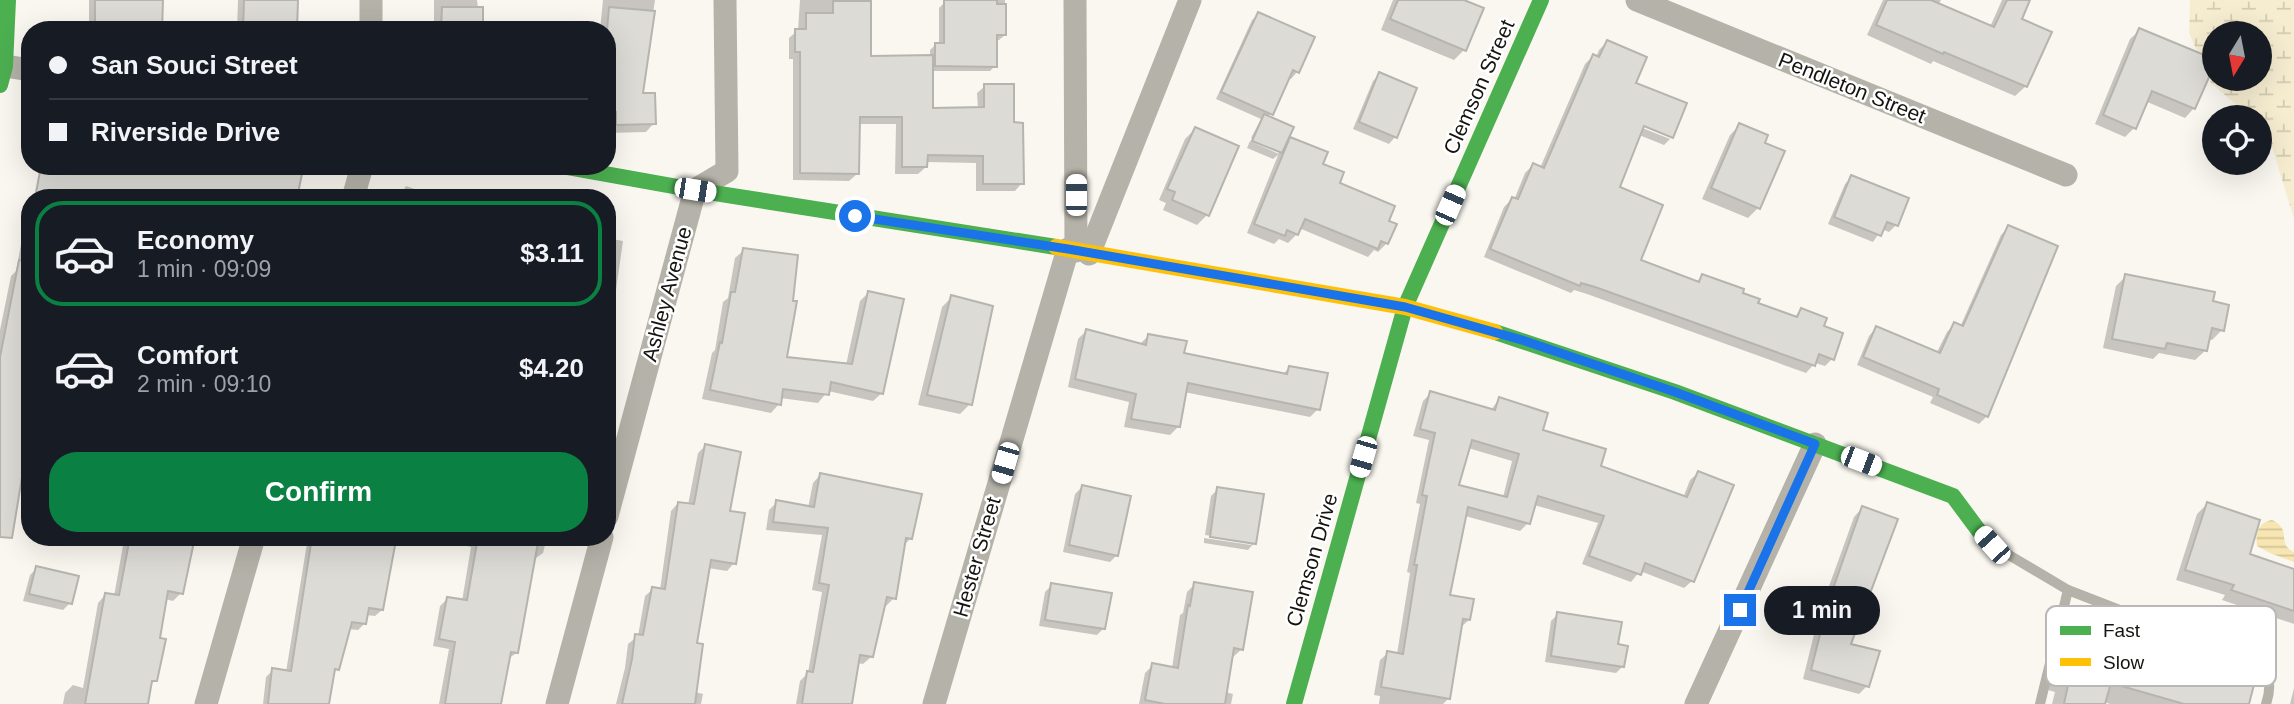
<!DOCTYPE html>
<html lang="en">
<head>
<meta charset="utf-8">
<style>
	:root { --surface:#171b24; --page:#20242c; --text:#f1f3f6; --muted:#9ea1a6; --line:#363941; --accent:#0b8043 }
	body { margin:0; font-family:Arial,sans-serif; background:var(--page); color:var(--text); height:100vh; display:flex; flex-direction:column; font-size:26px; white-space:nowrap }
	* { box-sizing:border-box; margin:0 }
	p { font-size:23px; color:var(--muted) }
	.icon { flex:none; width:38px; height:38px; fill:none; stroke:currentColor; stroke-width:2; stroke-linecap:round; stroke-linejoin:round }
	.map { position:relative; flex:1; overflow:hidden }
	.sheet { position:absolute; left:21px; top:189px; width:595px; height:357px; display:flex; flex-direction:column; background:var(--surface); border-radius:28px; box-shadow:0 7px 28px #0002 }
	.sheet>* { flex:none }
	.guide { position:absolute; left:21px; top:21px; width:595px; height:154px; border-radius:28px; box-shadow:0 7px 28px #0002; display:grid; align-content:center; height:154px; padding:0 28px; background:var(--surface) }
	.needle { width:46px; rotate:190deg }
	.controls { position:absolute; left:2202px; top:21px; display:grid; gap:14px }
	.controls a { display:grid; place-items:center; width:70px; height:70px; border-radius:50%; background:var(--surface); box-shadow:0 7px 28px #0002; font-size:35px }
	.end { position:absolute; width:32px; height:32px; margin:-16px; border:9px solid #1a73e8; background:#fff; box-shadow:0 0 0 4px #fff }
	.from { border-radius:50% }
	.bubble { position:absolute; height:49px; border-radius:24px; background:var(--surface); box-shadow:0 7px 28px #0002; font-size:23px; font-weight:700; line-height:49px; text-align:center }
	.car { position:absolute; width:21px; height:42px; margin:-21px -10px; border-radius:9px; box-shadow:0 0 5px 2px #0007; background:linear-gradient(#fff 24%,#345 0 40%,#fff 0 76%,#345 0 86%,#fff 0) }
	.guide b { display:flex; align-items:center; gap:24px; height:66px; font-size:26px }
	.guide b+b { border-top:2px solid var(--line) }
	.guide i { width:18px; height:18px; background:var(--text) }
	ul { padding:12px 0 0; list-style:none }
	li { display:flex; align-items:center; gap:21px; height:105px; margin:0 14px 10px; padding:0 14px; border:4px solid transparent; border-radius:28px }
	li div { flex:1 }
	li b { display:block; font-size:26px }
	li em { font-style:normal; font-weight:700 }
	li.selected { border-color:var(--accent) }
	li>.icon { width:63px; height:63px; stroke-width:1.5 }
	.button { display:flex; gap:14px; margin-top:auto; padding:14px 28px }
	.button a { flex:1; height:80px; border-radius:28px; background:var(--accent); color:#fff; font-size:28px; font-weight:700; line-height:80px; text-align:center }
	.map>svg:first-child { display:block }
	.wetland { fill:url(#wetland-marsh); fill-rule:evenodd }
	.water { fill:url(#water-rules) }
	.shadow { fill:#0003; fill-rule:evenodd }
	.building { fill:#dddbd6; stroke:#b6b4af; stroke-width:2; fill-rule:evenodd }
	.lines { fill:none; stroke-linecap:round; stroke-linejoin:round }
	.lane { stroke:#b5b2a9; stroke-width:10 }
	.street { stroke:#b5b2a9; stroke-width:23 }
	.fast { stroke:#4caf50; stroke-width:16 }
	.slow { stroke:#ffc107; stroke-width:16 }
	.route { stroke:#1a73e8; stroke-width:9 }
	.labels { text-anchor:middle; stroke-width:5; stroke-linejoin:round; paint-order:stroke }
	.street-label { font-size:21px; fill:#151410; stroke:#fff }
	.key { fill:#fff; stroke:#b9b8b7; stroke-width:2 }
	.key-label { font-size:19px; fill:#151410 }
</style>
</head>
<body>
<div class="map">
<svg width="2294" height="704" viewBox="0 0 2294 704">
	<defs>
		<pattern id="wetland-marsh" width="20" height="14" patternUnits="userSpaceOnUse" patternTransform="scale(1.75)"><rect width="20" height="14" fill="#f6edd1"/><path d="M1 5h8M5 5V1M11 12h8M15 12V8" fill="none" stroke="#d2cab2"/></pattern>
		<pattern id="water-rules" width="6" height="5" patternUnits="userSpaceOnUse" patternTransform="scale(1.75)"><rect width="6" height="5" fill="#f7e6b2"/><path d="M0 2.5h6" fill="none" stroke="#d3c498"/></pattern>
	</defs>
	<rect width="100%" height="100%" fill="#faf7f0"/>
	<path class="wetland" d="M2190,0H2294V219L2268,134L2259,126V117H2250L2211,83L2189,33ZM2214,33H2259V79H2214Z"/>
	<path class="water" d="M2272,520C2293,530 2276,544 2294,552V562L2270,553L2257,546C2255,533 2259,522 2272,520Z"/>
	<g class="shadow">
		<rect x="89" y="0" width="72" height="30"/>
		<path d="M238,0H296L295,30H309H237Z"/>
		<path d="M434,0H477L481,30H434Z"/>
		<path d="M603,0H655L641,95L654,123L646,132L608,133L607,30H600Z"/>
		<path d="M800,0H862L870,58L930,57V50L936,44H939V8L947,0H1005V35L999,40H995V66L990,71H931V110L978,109L977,93L985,86L1013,124L1022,183L1015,191H976V163L926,162V167L918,174H895L896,124H858L857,174L849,181L793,180V59H789V38L798,30Z"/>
		<path d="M1393,0H1459L1464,50L1454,60L1381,30Z"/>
		<path d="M1883,0H1941L1938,5L1990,27L2002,0H2029L2020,20L2026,86L2015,96L1933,61L1931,64L1867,35Z"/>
		<path d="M1259,14L1297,72L1291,79L1288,77L1268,117L1284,146L1290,139L1321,165L1337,184L1387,221V243L1378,252L1374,250L1368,257L1299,228L1297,234L1288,243L1279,239L1274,244L1247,233L1280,150L1251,138L1261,119L1216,99L1252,20Z"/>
		<path d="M2140,30L2194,108L2185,118L2145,101L2134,128L2125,137L2095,124L2130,39Z"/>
		<path d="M1607,42L1644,58L1633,84L1685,104L1670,138V135L1637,121L1635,125L1670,139L1664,145L1639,135L1617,188L1661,206L1639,261L1696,282L1702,276L1742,290L1740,294L1758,300L1756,304L1794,318L1801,310L1824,319L1821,327L1841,335L1832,359L1825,366L1815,363L1806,373L1587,294L1574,290L1571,293L1484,257L1504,207L1512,199L1514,200L1525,173L1533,165L1540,168L1585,64L1593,56L1596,57L1599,50Z"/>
		<path d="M1380,74L1415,89L1395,137L1389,144L1353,129L1373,81Z"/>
		<path d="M1740,125L1763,144L1758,208L1748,218L1702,199L1730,135Z"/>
		<path d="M1195,129L1207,215L1197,225L1163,210L1166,203L1159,200L1185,139Z"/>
		<path d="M1250,141L1279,154L1273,159L1247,148Z"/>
		<path d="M1852,177L1896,225L1889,232L1882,229L1873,242L1828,224L1845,184Z"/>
		<path d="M406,186L441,198H398Z"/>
		<path d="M30,218V469L22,467L0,523V330L11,276L16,271L25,223Z"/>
		<path d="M2009,227L1987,416L1979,424L1930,403L1933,397L1857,365L1869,336L1876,328L1936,354L1947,332L1955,324L1960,327L2001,235Z"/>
		<path d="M607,238L623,241L616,290L610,296H607Z"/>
		<path d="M744,250L785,358L846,365L860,301L868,293L882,393L873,401L828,391L818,403L780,398L779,404L771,413L702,399L712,353L715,350L723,302L728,298L735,258Z"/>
		<path d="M2126,276L2211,303L2222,330L2212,340L2208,339L2206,350L2195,360L2159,353L2153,359L2103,348L2116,286Z"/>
		<path d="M952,297L970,404L960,414L918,405L942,307Z"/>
		<path d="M1086,331L1140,344L1148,336L1182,354L1282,375L1290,367L1318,409L1310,417L1184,392L1178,427L1170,435L1124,427L1129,402L1068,387L1078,339Z"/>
		<path d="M1431,393L1491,410L1499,399L1541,432L1599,467L1683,498L1690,480L1698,473L1692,581L1684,588L1640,571L1631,582L1582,564L1598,523L1534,505L1528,523L1520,531L1465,516L1448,596L1469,620L1461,627L1448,699L1443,704H1379L1380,696L1374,695L1380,660L1388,653L1397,654L1410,573L1407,572L1420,504L1416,503L1429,440L1413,436L1423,401ZM1468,448L1512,461L1503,497L1457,486Z"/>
		<path d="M705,446L728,512L734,563L727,571L708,568L695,645V692L703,694L701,704H616L625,668L628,644L638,636L645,596L653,589L660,590L671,511L678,503L688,505L698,453Z"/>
		<path d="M820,475L911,538L903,546L894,598L886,606L883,605L871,657L863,664L857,663L850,704H796L800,681L808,673L822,592L812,590L822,535L766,530L769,510L777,502L808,508L813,483Z"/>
		<path d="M1082,487L1117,555L1110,562L1063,552L1075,494Z"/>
		<path d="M1218,489L1254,543L1248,550L1204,543V538L1251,545V541L1205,535L1211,496Z"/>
		<path d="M2207,504L2248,555L2294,578V624L2222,600L2225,595L2176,580L2197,514Z"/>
		<path d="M1862,508L1848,646L1867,686L1859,694L1803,679L1819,614L1854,517Z"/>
		<path d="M112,537H197L196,544L191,548L181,593L173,601L165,599L158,640L155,680L150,686L146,704H63L65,693L73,685L83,688L98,603L105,595L114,596L124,540Z"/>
		<path d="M308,537H394L382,610L375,616L366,615L365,623L358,630L348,629L337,669L333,674L327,704H263L266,677L273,670L286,672Z"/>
		<path d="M465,537H547L543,553L533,560L517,653L507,659L497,704H439L449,649L433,646L440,606L447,599L462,601L471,547L463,545Z"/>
		<path d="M37,568L70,603L63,610L23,601L30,575Z"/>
		<path d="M1195,584L1242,649L1233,657H1231L1225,692L1233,694L1231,704H1139L1145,673L1153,665L1172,668L1180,615L1183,613L1187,592Z"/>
		<path d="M1052,585L1104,628L1097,635L1039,626L1045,592Z"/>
		<path d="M1558,614L1616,646L1623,666L1616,673L1545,662L1551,621Z"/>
		<path d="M2090,624L2120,646L2188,662L2195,655L2247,704H2110L2104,702L2103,704H2052L2055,692L2048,690L2053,671L2069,655L2073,640Z"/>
		<path d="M2294,688V704H2290Z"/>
	</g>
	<g class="building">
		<path d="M95,0H163L162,30H95Z"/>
		<path d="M244,0H298L297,30H243Z"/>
		<path d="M944,0H997V4H1006V35H997V67L935,66V43H944Z"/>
		<path d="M1398,0H1464L1484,8L1466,51L1390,19Z"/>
		<path d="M1887,0H1931L1994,27L2007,0H2030L2022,19L2052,32L2027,87L1944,52L1943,54L1876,25Z"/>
		<path d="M833,1H871V56L933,55V108L984,107V84H1014V122L1023,123L1024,184H983V156L928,155L927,167H902V117H860L859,174L800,173V52H795V29H806V13H833Z"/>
		<path d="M442,7H483V30H441Z"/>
		<path d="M609,7L655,11L643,93H655L656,124L616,125V112L607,113V30Z"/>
		<path d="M1258,12L1315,37L1299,73L1293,70L1273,115L1221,92Z"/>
		<path d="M2139,28L2214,59V66L2195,109L2152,91L2136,129L2103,115Z"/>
		<path d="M1607,40L1647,57L1636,83L1687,103L1673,138L1644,126L1620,187L1663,205L1641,260L1699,282L1702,274L1744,289L1743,293L1760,299L1758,303L1797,317L1801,308L1827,318L1824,326L1843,333L1834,360L1819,354L1815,366L1595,287L1581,283L1580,286L1490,249L1512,197L1518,199L1533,163L1544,168L1593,54L1599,57Z"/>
		<path d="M1379,72L1417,88L1397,138L1359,122Z"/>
		<path d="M1264,114L1294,127L1282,153L1252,141Z"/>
		<path d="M1739,123L1768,135L1765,143L1785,151L1760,209L1711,188Z"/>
		<path d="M1195,127L1239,146L1209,216L1172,200L1175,192L1167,189Z"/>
		<path d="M1290,137L1328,152L1323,164L1344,172L1340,183L1395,206L1389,221L1397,224L1388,244L1381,241L1378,249L1305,219L1298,235L1287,230L1285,236L1254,224Z"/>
		<path d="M41,166H289L303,169L297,198H35Z"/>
		<path d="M1851,175L1909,198L1898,226L1887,222L1881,236L1834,217Z"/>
		<path d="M2008,225L2058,246L1988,417L1937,395L1939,389L1863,357L1876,326L1940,353L1954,322L1963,326Z"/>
		<path d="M743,248L798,255L793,301H797L787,357L852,364L868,291L904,299L883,394L831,382L829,395L783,389L781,405L710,390L720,342L722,343L731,292H735Z"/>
		<path d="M19,260L30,261V460L25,459L12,538L0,537V357Z"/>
		<path d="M2125,274L2215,292L2213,301L2229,305L2224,331L2212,328L2207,351L2167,343L2165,349L2112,339Z"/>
		<path d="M951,295L993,306L972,405L927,395Z"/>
		<path d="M1086,329L1146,345L1148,334L1187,341L1184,353L1287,374L1289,366L1328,373L1320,410L1188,383L1180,427L1131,419L1136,394L1075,379Z"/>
		<path d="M1430,391L1495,410L1499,397L1548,413L1543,430L1606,449L1601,466L1687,497L1698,471L1734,485L1694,582L1645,563L1641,575L1589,556L1604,516L1538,496L1530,524L1468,507L1450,595L1474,599L1470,620L1463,619L1450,699L1381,687L1387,651L1403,654L1417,565H1414L1427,496L1422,495L1435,433L1420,429ZM1472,440L1519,454L1507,497L1459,485Z"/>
		<path d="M705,444L741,452L730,511L745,513L736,564L711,560L697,643L703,644L695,704H622L632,659L635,634L643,635L652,587L665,589L678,502L694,504Z"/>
		<path d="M820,473L922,494L912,539L906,538L896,599L887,597L873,657L860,655L852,704H802L807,671L813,672L829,585L819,583L828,528L773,522L776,500L814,507Z"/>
		<path d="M1082,485L1131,496L1118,556L1069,545Z"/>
		<path d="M1217,487L1264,494L1256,544L1210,537Z"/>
		<path d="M2207,502L2260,520L2250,554L2294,569V611L2231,590L2234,585L2185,570Z"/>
		<path d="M1862,506L1898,519L1851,644L1880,651L1869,687L1811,670L1828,603Z"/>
		<path d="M130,537H195L183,594L168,591L160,638L166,639L157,681H152L148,704H85L105,593L119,595Z"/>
		<path d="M312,537H378L396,540L383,610L369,608L366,624L352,622L339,670L335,669L329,704H268L272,668L291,671Z"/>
		<path d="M478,537H539L518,653L511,652L501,704H445L455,642L439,639L447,597L467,600Z"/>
		<path d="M36,566L79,576L72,604L29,594Z"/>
		<path d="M1194,582L1253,592L1243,650L1234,648L1225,704H1165L1145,700L1152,663L1178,668L1188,605L1190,606Z"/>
		<path d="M1051,583L1112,593L1105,629L1045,620Z"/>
		<path d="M1557,612L1622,622L1618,644L1628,646L1624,667L1551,656Z"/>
		<path d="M2089,622L2124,634L2122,645L2192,661L2194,653L2216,659L2214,669L2255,681L2249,704H2184L2111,683L2105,704H2064L2070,676L2064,674L2069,652L2079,656Z"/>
	</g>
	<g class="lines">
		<g class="lane">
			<path d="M1981,533L1992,545L2068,590L2264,666C2270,680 2271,690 2266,704"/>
			<path d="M2040,704L2068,590"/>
		</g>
		<g class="street">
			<path d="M371,0V30"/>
			<path d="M1075,0L1076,251"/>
			<path d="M1637,0L2066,175"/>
			<path d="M0,65L30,70"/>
			<path d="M353,198L362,166"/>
			<path d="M1089,254L1190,0"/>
			<path d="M607,516L695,190L727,171L725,0"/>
			<path d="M206,704L254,537"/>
			<path d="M557,704L602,537"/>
			<path d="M934,704L1068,249"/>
			<path d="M1696,704L1815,444"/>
		</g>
		<g class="fast">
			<path d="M0,85L5,66L8,0"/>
			<path d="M561,166L695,190L1056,247"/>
			<path d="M1495,332L1675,392L1953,496L1979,531"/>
			<path d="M1294,704L1405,307L1541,0"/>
		</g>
		<path class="slow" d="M1056,247L1405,307L1495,332"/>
	</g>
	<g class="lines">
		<path class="route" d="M855,216L1068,249L1405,307L1525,341L1675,392L1815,444L1740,610"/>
	</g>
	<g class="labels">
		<g class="street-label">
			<text transform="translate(1479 87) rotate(-66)" y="7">Clemson Street</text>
			<text transform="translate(1852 88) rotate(22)" y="7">Pendleton Street</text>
			<text transform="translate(667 294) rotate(-75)" y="7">Ashley Avenue</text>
			<text transform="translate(977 557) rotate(-74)" y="7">Hester Street</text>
			<text transform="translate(1312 560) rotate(-74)" y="7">Clemson Drive</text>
		</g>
	</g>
	<rect x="2046" y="606" width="230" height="80" rx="10" class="key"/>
	<rect x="2060" y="626" width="31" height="9" fill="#4caf50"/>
	<rect x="2060" y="658" width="31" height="8" fill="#ffc107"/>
	<g class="key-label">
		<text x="2103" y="637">Fast</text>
		<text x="2103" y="669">Slow</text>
	</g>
</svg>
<div class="controls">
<a><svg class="needle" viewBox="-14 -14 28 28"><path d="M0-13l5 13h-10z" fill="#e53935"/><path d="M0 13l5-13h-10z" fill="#9ea1a6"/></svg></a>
<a><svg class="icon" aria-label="locate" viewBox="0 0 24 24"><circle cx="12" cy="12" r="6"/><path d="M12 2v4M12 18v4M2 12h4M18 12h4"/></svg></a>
</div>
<i class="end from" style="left:855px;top:216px"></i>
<i class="end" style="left:1740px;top:610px"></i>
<div class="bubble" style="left:1764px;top:586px;width:116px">1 min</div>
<i class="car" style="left:695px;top:190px;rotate:99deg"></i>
<i class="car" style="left:1076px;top:195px;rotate:0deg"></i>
<i class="car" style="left:1450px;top:205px;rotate:24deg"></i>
<i class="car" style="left:1363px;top:457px;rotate:196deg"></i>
<i class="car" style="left:1861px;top:461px;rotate:111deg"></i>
<i class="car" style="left:1005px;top:463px;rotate:196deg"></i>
<i class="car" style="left:1992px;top:545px;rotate:318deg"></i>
<div class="guide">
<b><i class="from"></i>San Souci Street</b>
<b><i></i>Riverside Drive</b>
</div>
<section class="sheet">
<ul>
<li class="selected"><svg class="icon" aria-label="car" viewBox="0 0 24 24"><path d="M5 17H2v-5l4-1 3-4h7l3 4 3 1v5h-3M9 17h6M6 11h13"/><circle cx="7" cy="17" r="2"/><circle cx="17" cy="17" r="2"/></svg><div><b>Economy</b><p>1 min · 09:09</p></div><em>$3.11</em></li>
<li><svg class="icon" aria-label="car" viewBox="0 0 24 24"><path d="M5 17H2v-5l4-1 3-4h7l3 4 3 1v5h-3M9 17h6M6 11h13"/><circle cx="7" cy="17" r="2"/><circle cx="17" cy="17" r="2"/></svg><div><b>Comfort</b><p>2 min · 09:10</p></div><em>$4.20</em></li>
</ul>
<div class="button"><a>Confirm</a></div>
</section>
</div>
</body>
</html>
